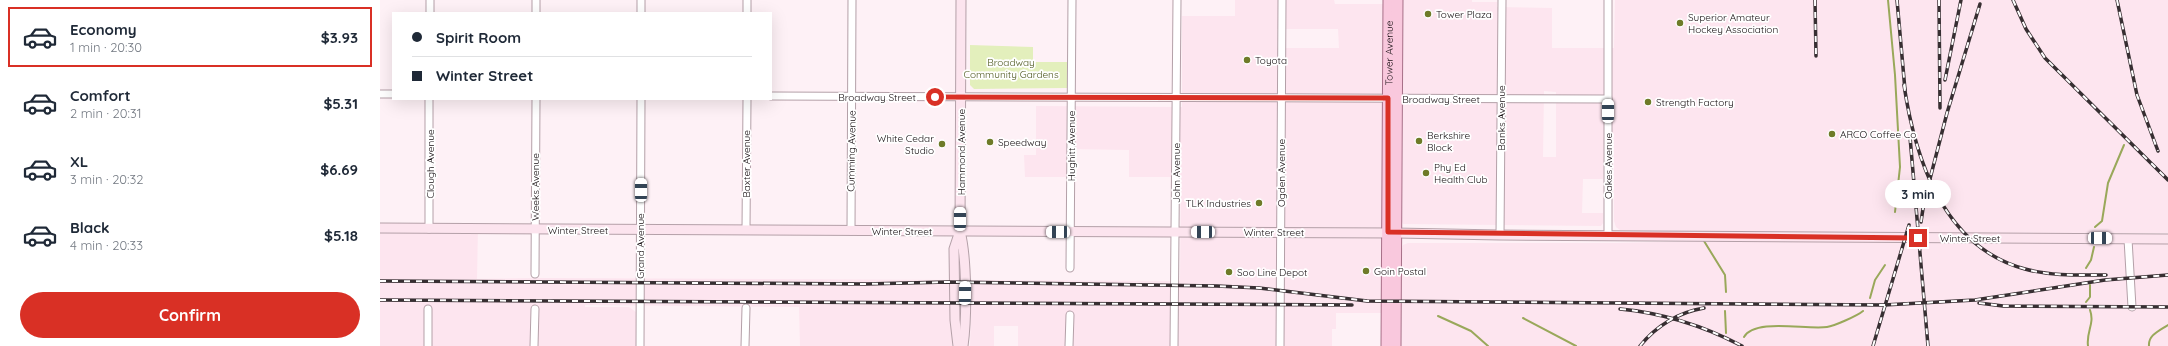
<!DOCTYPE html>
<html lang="en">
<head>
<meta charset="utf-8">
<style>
	:root { --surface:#fff; --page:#f2f2f3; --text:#1f2937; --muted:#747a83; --line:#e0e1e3; --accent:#d93025 }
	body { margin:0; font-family:Quicksand,sans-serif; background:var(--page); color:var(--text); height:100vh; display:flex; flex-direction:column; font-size:15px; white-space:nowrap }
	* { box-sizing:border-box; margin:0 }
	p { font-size:13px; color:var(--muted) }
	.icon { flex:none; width:22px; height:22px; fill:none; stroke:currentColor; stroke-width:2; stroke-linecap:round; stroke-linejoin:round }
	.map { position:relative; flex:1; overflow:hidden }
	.details { display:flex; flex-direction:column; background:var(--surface); width:380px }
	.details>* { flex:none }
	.guide { position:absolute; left:12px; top:12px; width:380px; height:88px; border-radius:0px; box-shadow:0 4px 16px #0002; display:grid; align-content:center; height:88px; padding:0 20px; background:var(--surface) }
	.end { position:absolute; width:18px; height:18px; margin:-9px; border:5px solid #d93025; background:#fff; box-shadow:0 0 0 2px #fff }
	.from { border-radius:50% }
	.bubble { position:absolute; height:28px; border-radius:14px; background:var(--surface); box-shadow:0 4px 16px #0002; font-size:13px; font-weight:700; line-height:28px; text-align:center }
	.car { position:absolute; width:12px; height:24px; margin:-12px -6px; border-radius:5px; box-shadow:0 0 3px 1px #0007; background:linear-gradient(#fff 24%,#345 0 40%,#fff 0 76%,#345 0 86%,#fff 0) }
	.guide b { display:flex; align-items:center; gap:14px; height:38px; font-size:15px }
	.guide b+b { border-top:1px solid var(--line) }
	.guide i { width:10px; height:10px; background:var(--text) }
	ul { padding:7px 0 0; list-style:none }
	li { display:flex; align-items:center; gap:12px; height:60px; margin:0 8px 6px; padding:0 12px; border:2px solid transparent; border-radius:0px }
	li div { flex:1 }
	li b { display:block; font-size:15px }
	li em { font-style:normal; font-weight:700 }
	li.selected { border-color:var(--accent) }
	li>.icon { width:36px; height:36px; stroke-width:1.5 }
	.primary-button { display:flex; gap:8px; margin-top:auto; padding:8px 20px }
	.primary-button a { flex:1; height:46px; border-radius:24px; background:var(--accent); color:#fff; font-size:16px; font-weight:700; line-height:46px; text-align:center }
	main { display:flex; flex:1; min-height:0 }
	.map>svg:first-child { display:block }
	.built { fill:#fde5ef; fill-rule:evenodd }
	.green { fill:#e3efbc }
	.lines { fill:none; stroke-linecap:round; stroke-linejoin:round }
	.stream { stroke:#99a85a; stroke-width:2 }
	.street-casing { stroke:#b4a0a8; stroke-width:9 }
	.secondary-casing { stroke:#b4a0a8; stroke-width:11 }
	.primary-casing { stroke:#a77088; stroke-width:13 }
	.street { stroke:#fff; stroke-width:7 }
	.secondary { stroke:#fce4ee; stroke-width:9 }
	.primary { stroke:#f9c8dd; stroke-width:11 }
	.rail-casing { stroke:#372f32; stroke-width:3.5 }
	.rail { stroke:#fff; stroke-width:2; stroke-dasharray:6; stroke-linecap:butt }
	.route { stroke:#d93025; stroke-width:5 }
	.poi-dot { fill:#6e7b28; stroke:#fff; stroke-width:1.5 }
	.labels { text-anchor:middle; stroke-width:3.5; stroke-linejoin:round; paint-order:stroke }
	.poi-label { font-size:10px; fill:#160f12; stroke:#fff; text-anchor:start }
	.street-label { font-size:10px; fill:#160f12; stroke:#fff }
	.park-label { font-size:10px; fill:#505a21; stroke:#fff }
</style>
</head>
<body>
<main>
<section class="details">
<ul>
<li class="selected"><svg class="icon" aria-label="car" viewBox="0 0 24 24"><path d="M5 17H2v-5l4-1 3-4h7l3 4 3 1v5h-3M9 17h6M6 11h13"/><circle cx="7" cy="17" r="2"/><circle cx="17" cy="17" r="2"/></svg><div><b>Economy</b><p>1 min · 20:30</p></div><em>$3.93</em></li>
<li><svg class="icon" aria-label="car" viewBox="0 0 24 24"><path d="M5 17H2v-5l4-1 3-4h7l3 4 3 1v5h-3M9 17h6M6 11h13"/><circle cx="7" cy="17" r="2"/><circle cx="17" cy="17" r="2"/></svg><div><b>Comfort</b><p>2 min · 20:31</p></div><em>$5.31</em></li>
<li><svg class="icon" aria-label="car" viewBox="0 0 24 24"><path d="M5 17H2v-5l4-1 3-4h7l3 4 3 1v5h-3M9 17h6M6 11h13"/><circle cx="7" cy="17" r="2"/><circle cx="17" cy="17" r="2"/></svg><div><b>XL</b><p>3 min · 20:32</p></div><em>$6.69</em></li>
<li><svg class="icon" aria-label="car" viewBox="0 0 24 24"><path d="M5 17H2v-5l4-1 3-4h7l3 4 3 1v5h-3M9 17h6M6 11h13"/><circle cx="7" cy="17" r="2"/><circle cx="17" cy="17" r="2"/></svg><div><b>Black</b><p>4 min · 20:33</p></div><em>$5.18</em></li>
</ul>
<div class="primary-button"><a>Confirm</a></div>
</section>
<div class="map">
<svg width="1788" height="346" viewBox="0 0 1788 346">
	<rect width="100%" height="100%" fill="#fef1f6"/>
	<g class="built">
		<path d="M855,0H954L955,4H1004L1003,313H956V329H952V346H638V326H614V346H590L591,309H572V346H420L419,307L205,305V307H249L260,315V346H0V228H98L97,279L160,278L800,281L801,177H749V150L687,149V177H645L644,155H656V106L802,107V16H855ZM897,29H958L959,48H897Z"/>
		<path d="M1021,0H1092V2H1117V7L1172,8V48H1234L1235,0H1788V233L1492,234L1240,230L1236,227L1234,221V134H1224L1223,179H1203L1202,213H1223V223L1221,226L1023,224L1020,218ZM1164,91L1176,92V157H1163Z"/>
		<path d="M1365,240L1788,243V346H1019L1021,329V254L1023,245L1028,243H1236Z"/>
	</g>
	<path class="green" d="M590,45L653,47V62H688L687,88L594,89L590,85Z"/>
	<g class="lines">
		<g class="stream">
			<path d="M1508,0L1515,75L1520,167L1515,212"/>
			<path d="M1715,227L1722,221L1728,183L1744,145"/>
			<path d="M1324,241L1345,275L1346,292"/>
			<path d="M1706,268L1711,260L1714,247"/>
			<path d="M1490,298L1495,280L1505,265"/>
			<path d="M1706,302L1710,297V285"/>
			<path d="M1345,311L1346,333"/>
			<path d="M1058,316L1091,331L1108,346"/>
			<path d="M1143,318L1196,346"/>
			<path d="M1364,337C1375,318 1426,330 1447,327C1454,326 1477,316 1483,311"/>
			<path d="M1708,346C1706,331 1715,324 1710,310"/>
			<path d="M1769,346C1768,335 1779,331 1788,325"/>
		</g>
		<defs>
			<g id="street">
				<path d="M1228,0V235"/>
				<path d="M50,13V0"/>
				<path d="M156,13V0"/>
				<path d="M261,13V0"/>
				<path d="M367,13V0"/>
				<path d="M0,94H13"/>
				<path d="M391,96L1228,99"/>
				<path d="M49,229V99"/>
				<path d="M366,230L367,99"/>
				<path d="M471,231L472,0"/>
				<path d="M1120,235L1122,0"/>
				<path d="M1748,239L1752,307"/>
				<path d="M690,268L692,0"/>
				<path d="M155,274L156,99"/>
				<path d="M48,309V346"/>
				<path d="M154,346L155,309"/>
				<path d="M260,346L261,99"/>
				<path d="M365,346L366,308"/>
				<path d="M689,346L690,315"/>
				<path d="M794,346L797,0"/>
				<path d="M900,346L902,0"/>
			</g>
			<g id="secondary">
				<path d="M581,0L580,231C587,259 587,317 583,346"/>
				<path d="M0,228L1016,233L1120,235L1788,239"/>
				<path d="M578,346L575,320L574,249L580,231"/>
			</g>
			<g id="primary">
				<path id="s1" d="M1007,346L1009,0"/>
				<path d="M1015,346L1017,0"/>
			</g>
		</defs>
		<use href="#street" class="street-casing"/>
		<use href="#secondary" class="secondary-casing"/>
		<use href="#primary" class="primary-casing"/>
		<use href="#street" class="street"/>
		<use href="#secondary" class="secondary"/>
		<use href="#primary" class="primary"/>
		<defs>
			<g id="rail">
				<path d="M1435,0L1436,56"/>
				<path d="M1517,0L1525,90"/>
				<path d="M1559,0L1560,108"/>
				<path d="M1633,0L1646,29L1665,58L1788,180"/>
				<path d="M1737,0L1757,95L1778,151"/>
				<path d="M1565,80L1581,0"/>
				<path d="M1524,85C1535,159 1563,247 1645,269C1671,276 1699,275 1726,275"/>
				<path d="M1530,137L1548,346"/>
				<path d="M1541,222L1544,202L1567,113L1600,4"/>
				<path d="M0,281L485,284L568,282L837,286L879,288L987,301L1504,305L1595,300L1725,280L1788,275"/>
				<path d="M0,300L972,305"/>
				<path d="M1599,303L1623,306L1788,307"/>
				<path d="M1240,309C1283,313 1324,326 1362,346"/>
				<path d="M1260,346C1276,326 1299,312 1324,308"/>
				<path d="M1493,346L1529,225"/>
			</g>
		</defs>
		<use href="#rail" class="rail-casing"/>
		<use href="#rail" class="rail"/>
	</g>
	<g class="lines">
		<path class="route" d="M555,97L1008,98V232L1538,238"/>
	</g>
	<g class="poi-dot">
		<circle cx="1048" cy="14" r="4"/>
		<circle cx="1300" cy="23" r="4"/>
		<circle cx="867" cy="60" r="4"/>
		<circle cx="1268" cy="102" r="4"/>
		<circle cx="1452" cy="134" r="4"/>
		<circle cx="1039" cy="141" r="4"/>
		<circle cx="610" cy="142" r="4"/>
		<circle cx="562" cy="144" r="4"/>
		<circle cx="1046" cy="173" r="4"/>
		<circle cx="879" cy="203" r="4"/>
		<circle cx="986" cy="271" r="4"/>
		<circle cx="849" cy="272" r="4"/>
	</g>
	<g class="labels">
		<g class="poi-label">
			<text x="1056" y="18">Tower Plaza</text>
			<text x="1308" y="21">Superior Amateur<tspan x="1308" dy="12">Hockey Association</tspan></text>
			<text x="875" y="64">Toyota</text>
			<text x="1276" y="106">Strength Factory</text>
			<text x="1460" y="138">ARCO Coffee Co</text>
			<text x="1047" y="139">Berkshire<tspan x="1047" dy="12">Block</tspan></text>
			<text x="554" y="142" text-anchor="end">White Cedar<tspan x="554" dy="12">Studio</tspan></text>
			<text x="618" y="146">Speedway</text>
			<text x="1054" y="171">Phy Ed<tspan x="1054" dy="12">Health Club</tspan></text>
			<text x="871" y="207" text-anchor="end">TLK Industries</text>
			<text x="994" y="275">Goin Postal</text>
			<text x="857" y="276">Soo Line Depot</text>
		</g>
		<g class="street-label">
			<text dy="4" stroke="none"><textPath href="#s1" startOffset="293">Tower Avenue</textPath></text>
			<text x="497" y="101">Broadway Street</text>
			<text x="1061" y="103">Broadway Street</text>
			<text transform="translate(1121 118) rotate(-90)" y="4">Banks Avenue</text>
			<text transform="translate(691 146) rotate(-90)" y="4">Hughitt Avenue</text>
			<text transform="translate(471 151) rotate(-89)" y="4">Cumming Avenue</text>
			<text transform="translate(581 152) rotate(-90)" y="4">Hammond Avenue</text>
			<text transform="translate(50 164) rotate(-90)" y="4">Clough Avenue</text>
			<text transform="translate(366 164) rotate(-90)" y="4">Baxter Avenue</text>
			<text transform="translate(1228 166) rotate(-90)" y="4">Oakes Avenue</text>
			<text transform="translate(796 173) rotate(-90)" y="4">John Avenue</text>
			<text transform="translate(901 173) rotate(-90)" y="4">Ogden Avenue</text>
			<text transform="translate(155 187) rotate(-90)" y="4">Weeks Avenue</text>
			<text x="198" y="234">Winter Street</text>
			<text x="522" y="235">Winter Street</text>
			<text x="894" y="236">Winter Street</text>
			<text x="1590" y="242">Winter Street</text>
			<text transform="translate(260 246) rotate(-90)" y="4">Grand Avenue</text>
		</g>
		<g class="park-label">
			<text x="631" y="66">Broadway<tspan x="631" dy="12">Community Gardens</tspan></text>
		</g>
	</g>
</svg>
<i class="end from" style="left:555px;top:97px"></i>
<i class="end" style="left:1538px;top:238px"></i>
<div class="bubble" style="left:1505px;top:180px;width:66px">3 min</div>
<i class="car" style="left:1228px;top:111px;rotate:0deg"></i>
<i class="car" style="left:261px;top:190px;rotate:0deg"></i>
<i class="car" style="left:580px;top:219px;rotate:0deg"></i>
<i class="car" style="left:678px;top:232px;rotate:270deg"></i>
<i class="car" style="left:823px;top:232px;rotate:270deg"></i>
<i class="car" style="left:1720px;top:238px;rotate:91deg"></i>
<i class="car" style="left:585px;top:293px;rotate:1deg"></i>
<div class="guide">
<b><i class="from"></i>Spirit Room</b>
<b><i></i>Winter Street</b>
</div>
</div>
</main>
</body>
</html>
